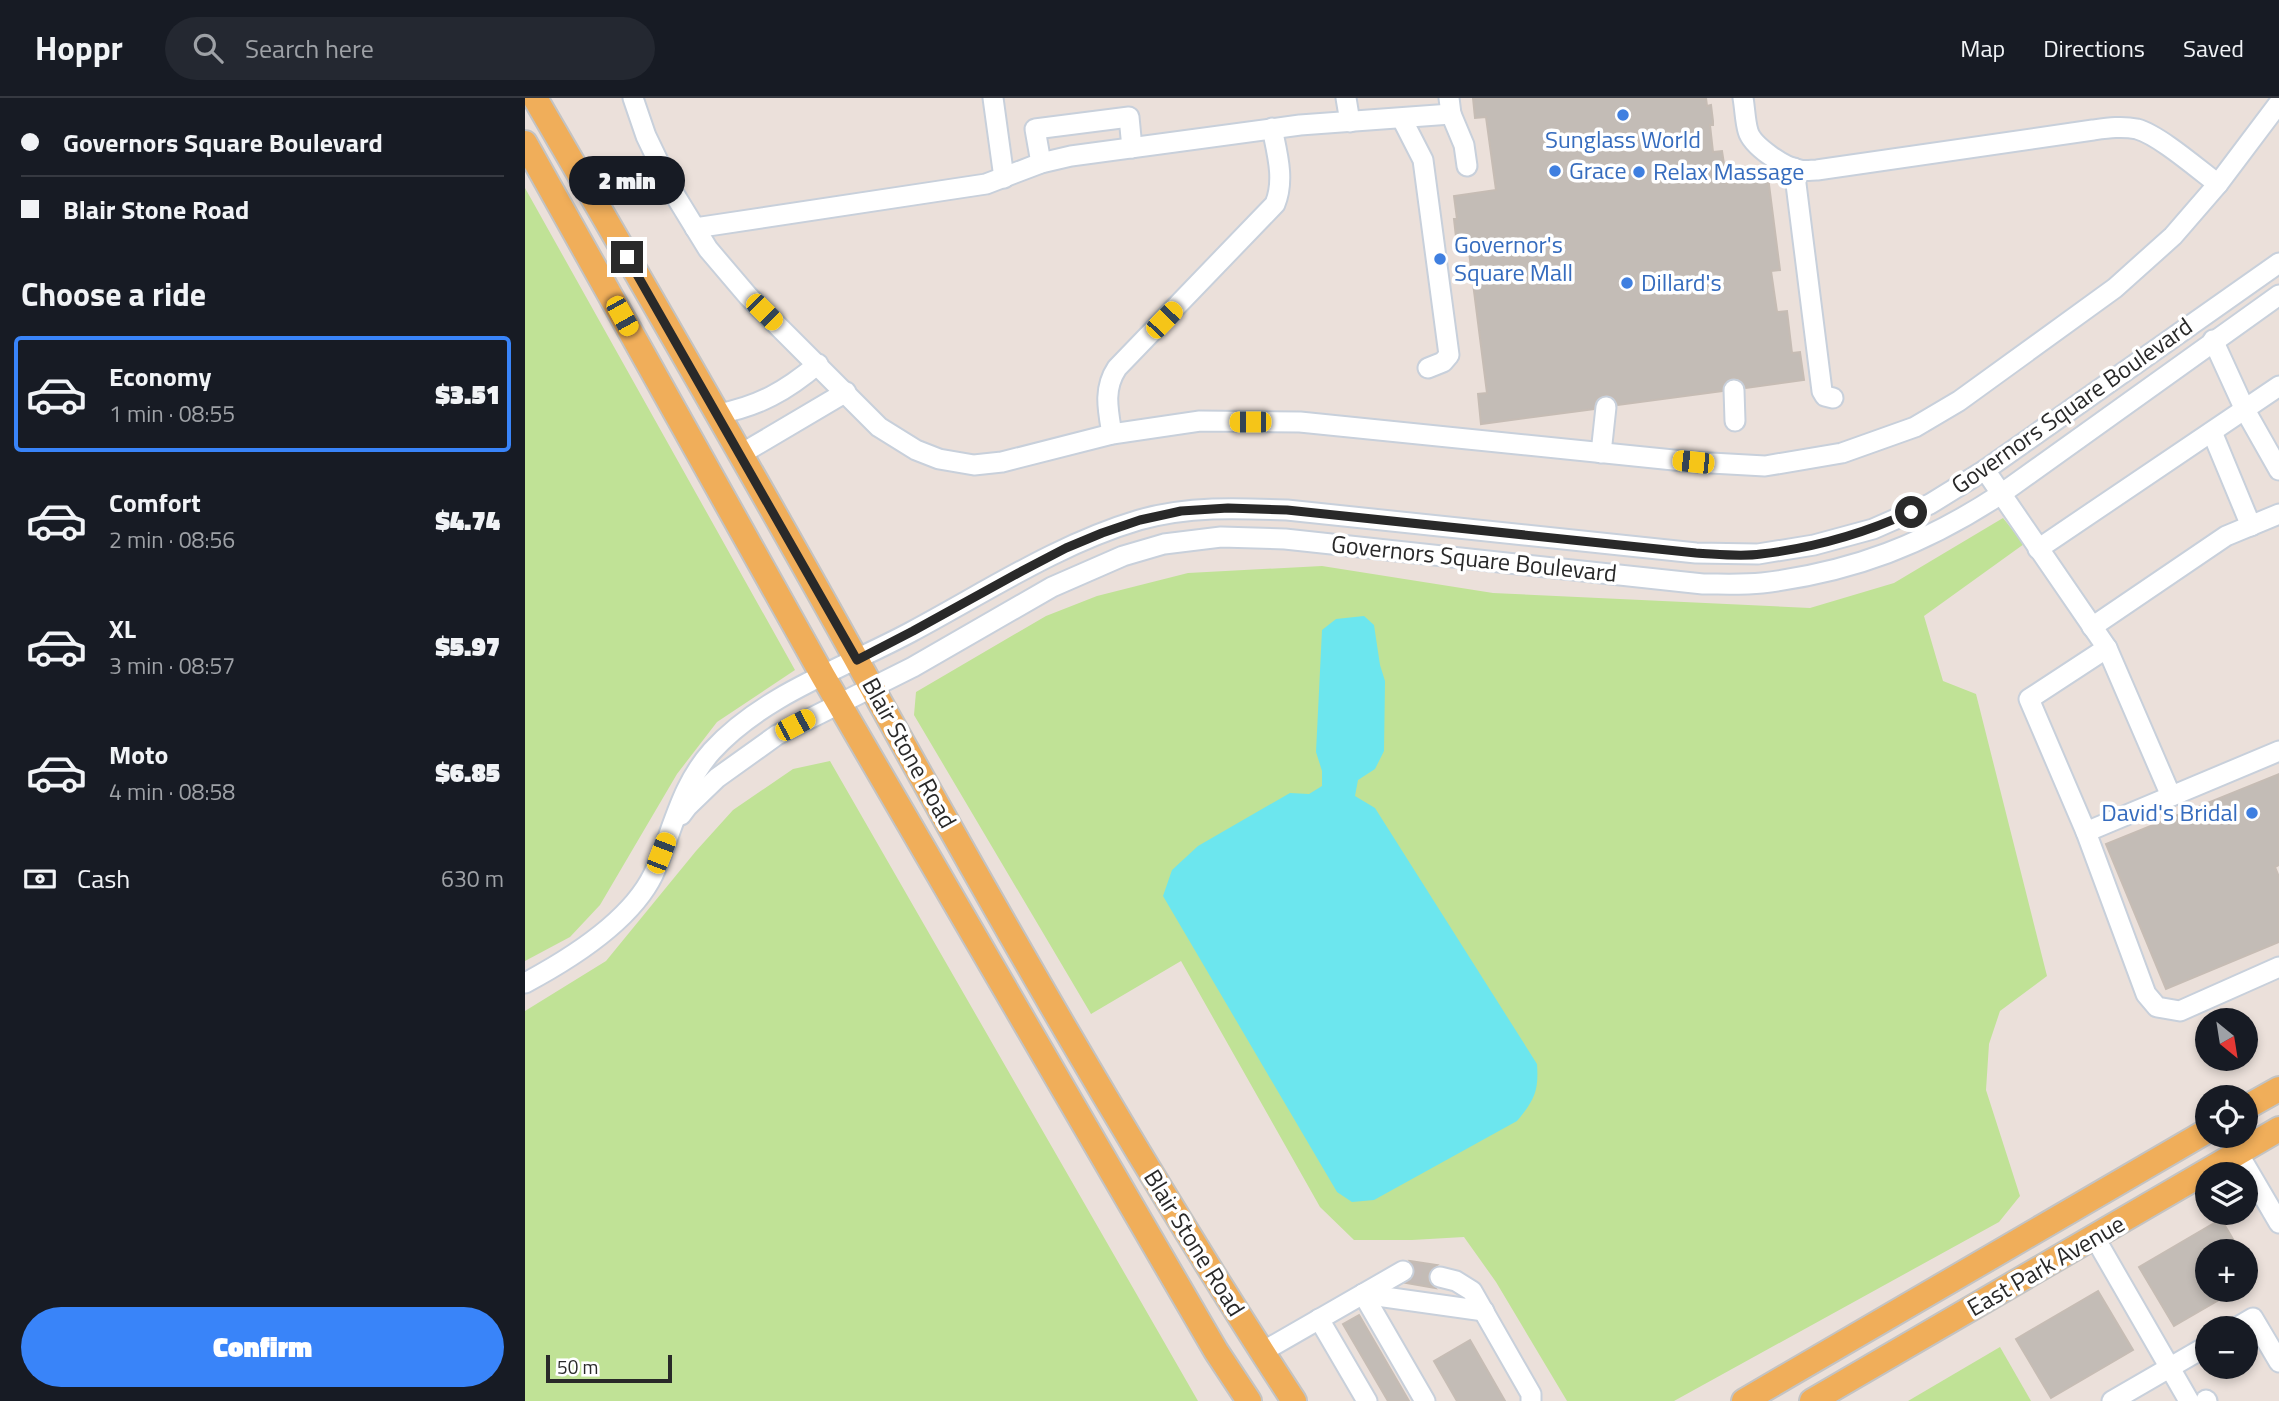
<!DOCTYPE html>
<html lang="en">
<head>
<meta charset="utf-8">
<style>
	:root { --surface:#171b24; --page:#242831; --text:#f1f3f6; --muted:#9ea1a6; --line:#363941; --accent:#3984f9 }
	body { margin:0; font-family:"Titillium Web",sans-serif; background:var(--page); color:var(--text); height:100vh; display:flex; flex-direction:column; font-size:26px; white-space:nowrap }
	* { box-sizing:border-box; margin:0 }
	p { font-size:23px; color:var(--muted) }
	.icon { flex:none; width:38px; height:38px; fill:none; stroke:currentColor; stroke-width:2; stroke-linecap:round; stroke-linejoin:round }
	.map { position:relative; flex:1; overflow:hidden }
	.panel { display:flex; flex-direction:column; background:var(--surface); width:525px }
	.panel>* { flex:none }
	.guide { display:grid; align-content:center; height:154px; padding:0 21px; background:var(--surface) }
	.needle { width:46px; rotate:150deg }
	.fabs { position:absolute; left:1670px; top:910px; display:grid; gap:14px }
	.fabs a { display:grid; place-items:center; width:63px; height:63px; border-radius:50%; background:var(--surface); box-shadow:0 4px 10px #0003; font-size:35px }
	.scale { position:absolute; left:21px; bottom:18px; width:126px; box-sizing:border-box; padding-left:7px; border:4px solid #292929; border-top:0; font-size:19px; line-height:24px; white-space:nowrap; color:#292929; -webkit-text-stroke:5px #fff; paint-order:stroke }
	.end { position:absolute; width:32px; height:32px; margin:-16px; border:9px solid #292929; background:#fff; box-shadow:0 0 0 4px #fff }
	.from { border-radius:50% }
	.bubble { position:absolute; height:49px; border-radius:24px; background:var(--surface); box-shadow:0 4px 10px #0003; font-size:23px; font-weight:800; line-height:49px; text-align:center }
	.car { position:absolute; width:21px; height:42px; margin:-21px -10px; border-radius:9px; box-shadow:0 0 5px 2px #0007; background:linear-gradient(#f5c518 24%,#345 0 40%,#f5c518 0 76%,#345 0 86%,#f5c518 0) }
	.guide b { display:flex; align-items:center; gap:24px; height:66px; font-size:26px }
	.guide b+b { border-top:2px solid var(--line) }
	.guide i { width:18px; height:18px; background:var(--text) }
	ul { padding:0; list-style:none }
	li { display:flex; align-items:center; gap:21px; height:116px; margin:0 14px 10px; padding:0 7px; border:4px solid transparent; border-radius:7px }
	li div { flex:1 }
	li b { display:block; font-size:26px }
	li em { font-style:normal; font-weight:800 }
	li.on { border-color:var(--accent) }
	li>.icon { width:63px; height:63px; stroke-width:1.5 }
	h2 { padding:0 21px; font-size:32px; line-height:84px }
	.pay { display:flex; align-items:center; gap:18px; height:77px; padding:0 21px; font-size:26px }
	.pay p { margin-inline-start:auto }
	.action { display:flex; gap:14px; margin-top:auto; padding:14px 21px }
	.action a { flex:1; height:80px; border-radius:42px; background:var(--accent); color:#fff; font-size:28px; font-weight:800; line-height:80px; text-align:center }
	header { display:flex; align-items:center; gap:42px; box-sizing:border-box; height:98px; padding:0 35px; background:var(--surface); border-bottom:2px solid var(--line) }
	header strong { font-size:33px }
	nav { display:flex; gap:38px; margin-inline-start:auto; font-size:24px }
	.search { width:490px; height:63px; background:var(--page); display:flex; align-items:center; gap:18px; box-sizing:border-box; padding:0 24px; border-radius:38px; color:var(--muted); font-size:26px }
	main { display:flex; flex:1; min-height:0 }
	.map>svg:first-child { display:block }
	.green { fill:#c0e296 }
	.water { fill:#6ce6ee }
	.building { fill:#c3bcb6; stroke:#c6bcb4; stroke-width:2 }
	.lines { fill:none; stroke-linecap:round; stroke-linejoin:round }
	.minor-tunnel { stroke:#c4bbb7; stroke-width:19; stroke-dasharray:19 10; stroke-linecap:butt }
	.minor-casing { stroke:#c8d0db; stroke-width:23 }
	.major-casing { stroke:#c3c3c3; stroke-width:28 }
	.minor { stroke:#fff; stroke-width:19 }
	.major { stroke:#f0ae5a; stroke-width:24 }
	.route { stroke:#292929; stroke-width:9 }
	.shop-dot { fill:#3f7fe0; stroke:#fff; stroke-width:2.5 }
	.labels { text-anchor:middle; stroke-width:7; stroke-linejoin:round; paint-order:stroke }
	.shop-label { font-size:24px; fill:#366cbe; stroke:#fff; text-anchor:start }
	.street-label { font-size:24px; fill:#292929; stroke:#fff }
</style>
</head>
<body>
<header>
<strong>Hoppr</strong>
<div class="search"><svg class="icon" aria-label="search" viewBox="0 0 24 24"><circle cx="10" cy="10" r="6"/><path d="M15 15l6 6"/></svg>Search here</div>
<nav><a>Map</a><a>Directions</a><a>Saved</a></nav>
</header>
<main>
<section class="panel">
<div class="guide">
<b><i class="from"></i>Governors Square Boulevard</b>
<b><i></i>Blair Stone Road</b>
</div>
<h2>Choose a ride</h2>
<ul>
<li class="on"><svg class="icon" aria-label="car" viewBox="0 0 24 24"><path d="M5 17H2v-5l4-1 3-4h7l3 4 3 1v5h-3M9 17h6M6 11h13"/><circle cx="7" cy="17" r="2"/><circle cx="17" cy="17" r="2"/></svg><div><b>Economy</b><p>1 min · 08:55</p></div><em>$3.51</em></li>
<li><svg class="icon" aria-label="car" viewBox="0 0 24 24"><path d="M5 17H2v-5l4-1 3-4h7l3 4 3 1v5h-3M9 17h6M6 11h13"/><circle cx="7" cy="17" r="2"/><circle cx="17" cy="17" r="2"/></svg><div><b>Comfort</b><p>2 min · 08:56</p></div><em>$4.74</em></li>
<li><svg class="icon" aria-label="car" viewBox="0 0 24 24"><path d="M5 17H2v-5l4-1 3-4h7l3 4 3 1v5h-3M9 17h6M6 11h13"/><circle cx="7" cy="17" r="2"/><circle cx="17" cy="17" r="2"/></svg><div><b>XL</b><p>3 min · 08:57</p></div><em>$5.97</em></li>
<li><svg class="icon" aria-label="car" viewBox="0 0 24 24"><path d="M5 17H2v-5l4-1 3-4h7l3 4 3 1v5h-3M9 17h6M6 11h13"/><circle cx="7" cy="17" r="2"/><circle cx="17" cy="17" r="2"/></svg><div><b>Moto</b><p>4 min · 08:58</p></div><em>$6.85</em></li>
</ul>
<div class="pay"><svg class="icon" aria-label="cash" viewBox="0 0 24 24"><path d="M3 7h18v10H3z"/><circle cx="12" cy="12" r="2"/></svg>Cash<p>630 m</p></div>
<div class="action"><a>Confirm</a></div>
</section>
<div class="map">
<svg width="1754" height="1303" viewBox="0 0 1754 1303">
	<rect width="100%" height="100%" fill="#ebe0da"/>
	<g class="green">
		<path d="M0,90L270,572L192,624L152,676L75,807L45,839L0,863Z"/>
		<path d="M1478,420L1499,446L1399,518L1418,583L1451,596L1522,878L1475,913L1464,946L1461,992L1495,1098L1474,1124L1149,1303H1042L971,1184L939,1139L887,1142H829L795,1109L656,863L566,916L389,617L391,594L521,518L572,498L663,475L797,468L968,495L1285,510L1369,485Z"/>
		<path d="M305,663L673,1303H0V913L81,863L171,753L208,712L268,671Z"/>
		<path d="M1475,1249L1506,1303H1383Z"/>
	</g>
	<path class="water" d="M839,518L849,527L855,567L860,583L859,653L850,671L833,682L830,698L850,710L1012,966C1014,994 1009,1002 992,1023L849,1102L827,1104L812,1094L638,798L647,772L673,748L765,695L784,696L797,688V673L791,654L797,532L811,521Z"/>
	<g class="building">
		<path d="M948,0H1181L1182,8L1186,7L1188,23V27H1185L1188,54L1197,53L1202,85L1243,79L1255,172L1246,173L1252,214L1262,213L1267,255L1275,254L1279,282L1221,290L1215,282L1208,280L1199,286L1197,293L1093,307L1089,300L1082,297L1072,301L1069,311L956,326L953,296L962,295L943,146L932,148L929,121H932L929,98L971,92L961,19L950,20Z"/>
		<path d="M1754,676V767L1750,769L1754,779V844L1641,891L1581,746Z"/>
		<path d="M1696,1121L1715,1153H1682V1192H1711L1649,1228L1614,1169Z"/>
		<path d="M885,1163L912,1167L906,1171L903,1177V1183L910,1190L881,1185L888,1180L890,1174L889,1168Z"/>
		<path d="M1573,1193L1608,1252L1526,1300L1491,1241Z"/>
		<path d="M834,1217L884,1303H863L818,1226Z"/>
		<path d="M945,1242L980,1303H932L909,1263Z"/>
	</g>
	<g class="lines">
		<path class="minor-tunnel" d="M878,1173L915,1179"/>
		<defs>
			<g id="minor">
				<path d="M108,0L121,38L148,94L183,151L223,198L354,329L391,352L414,361L449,367L477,364L587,336L675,323L775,324L1168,364L1240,368L1317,355L1390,329L1434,303L1590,190L1648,138L1693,86L1754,5"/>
				<path d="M468,0L479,80"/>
				<path d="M821,0L825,24"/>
				<path d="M1218,0C1220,11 1220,23 1223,33C1227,48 1260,70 1275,72C1280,73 1287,72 1292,72L1568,32C1583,30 1597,28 1612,31C1634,37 1673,71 1693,86"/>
				<path d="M926,16L939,47L942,68"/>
				<path d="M877,21L898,62L924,257L918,264L903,270"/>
				<path d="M516,65L510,31L604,19L607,50"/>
				<path d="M1269,70L1297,293L1300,298L1308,300"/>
				<path d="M170,130L461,86L516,65L546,58L775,27L926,16L924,0"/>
				<path d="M1688,242L1720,312L1754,372"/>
				<path d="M1209,292L1210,323"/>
				<path d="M193,316C234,308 261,293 293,266"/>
				<path d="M1687,334L1726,428"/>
				<path d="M587,336C583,312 578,291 592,270L750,106C760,82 752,55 747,30"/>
				<path d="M1076,355L1081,309"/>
				<path d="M216,356L321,294"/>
				<path d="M1460,372L1582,550L1646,698"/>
				<path d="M1513,451L1754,288"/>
				<path d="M1567,529L1701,438L1754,416"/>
				<path d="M1582,550L1504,601L1561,734L1621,896L1632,909L1655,913L1754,869"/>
				<path d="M156,717L162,709L192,680L252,637L388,569L527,489L598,458L639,446L696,439L760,441L1178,486C1197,486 1218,487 1237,485C1328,474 1400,446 1476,396L1754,197"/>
				<path d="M1561,734L1754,653"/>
				<path d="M0,885C45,861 105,824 128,777C148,734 154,690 187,653C239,596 319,570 386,534C461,494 533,446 614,422C663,408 712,410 762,412L1171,455L1233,456L1289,447L1348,431L1405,406L1460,372L1754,165"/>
				<path d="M1703,1038L1754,1125"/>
				<path d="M1570,1140L1664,1303"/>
				<path d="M915,1179L931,1183L947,1193L1006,1296V1303"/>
				<path d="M838,1196L900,1303"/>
				<path d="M838,1196L959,1213"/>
				<path d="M794,1221L842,1303"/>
				<path d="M1711,1230L1728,1220L1754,1264"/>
				<path d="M737,1254L878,1173"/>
				<path d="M1681,1302L1682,1303"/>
				<path d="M1587,1303L1682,1248"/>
			</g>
			<g id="major">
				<path d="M10,0C118,186 226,371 330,559C469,811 612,1062 769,1303"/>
				<path d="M0,45L298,578L691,1253L724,1303"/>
				<path d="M1720,1010L1754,991"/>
				<path d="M1219,1303L1682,1033"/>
				<path d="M1287,1303L1754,1031"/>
			</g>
		</defs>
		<use href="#minor" class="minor-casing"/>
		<use href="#major" class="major-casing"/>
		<use href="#minor" class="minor"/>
		<use href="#major" class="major"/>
	</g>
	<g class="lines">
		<path class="route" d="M102,159L332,562L388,533L497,473L541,450L577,435L615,422L656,413L703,410L762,412L1171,455C1192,456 1215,459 1236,456C1288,450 1338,436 1386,414"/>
	</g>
	<g class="shop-dot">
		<circle cx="1098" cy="17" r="7"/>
		<circle cx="1030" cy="73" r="7"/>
		<circle cx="1114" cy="74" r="7"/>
		<circle cx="915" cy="161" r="7"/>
		<circle cx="1102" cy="185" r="7"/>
		<circle cx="1727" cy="715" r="7"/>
	</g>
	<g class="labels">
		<g class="shop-label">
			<text x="1098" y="50" text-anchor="middle">Sunglass World</text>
			<text x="1044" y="81">Grace</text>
			<text x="1128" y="82">Relax Massage</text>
			<text x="929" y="155">Governor's<tspan x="929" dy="28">Square Mall</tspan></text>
			<text x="1116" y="193">Dillard's</text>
			<text x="1713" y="723" text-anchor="end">David's Bridal</text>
		</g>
		<g class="street-label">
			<text transform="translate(1547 308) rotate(-35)" y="8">Governors Square Boulevard</text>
			<text transform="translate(949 461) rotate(6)" y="8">Governors Square Boulevard</text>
			<text transform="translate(384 655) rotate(61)" y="8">Blair Stone Road</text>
			<text transform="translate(669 1145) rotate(58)" y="8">Blair Stone Road</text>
			<text transform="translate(1521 1168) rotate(-30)" y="8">East Park Avenue</text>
		</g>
	</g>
</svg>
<div class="fabs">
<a><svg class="needle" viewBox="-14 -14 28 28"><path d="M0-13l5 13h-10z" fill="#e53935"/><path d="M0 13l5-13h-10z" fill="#9ea1a6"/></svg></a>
<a><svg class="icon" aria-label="locate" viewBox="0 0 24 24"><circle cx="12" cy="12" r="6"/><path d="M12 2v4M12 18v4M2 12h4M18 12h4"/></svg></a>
<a><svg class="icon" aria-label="layers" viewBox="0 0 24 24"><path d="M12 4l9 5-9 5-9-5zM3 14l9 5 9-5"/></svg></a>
<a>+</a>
<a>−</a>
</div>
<div class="scale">50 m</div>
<i class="end from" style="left:1386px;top:414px"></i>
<i class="end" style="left:102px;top:159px"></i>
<div class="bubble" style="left:44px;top:58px;width:116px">2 min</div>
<i class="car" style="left:239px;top:214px;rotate:135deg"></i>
<i class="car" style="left:97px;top:218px;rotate:151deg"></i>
<i class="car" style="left:639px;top:222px;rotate:44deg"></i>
<i class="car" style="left:725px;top:324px;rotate:270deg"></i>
<i class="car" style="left:1168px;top:364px;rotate:276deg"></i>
<i class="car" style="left:270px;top:627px;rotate:62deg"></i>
<i class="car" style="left:136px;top:755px;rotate:21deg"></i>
</div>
</main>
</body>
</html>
